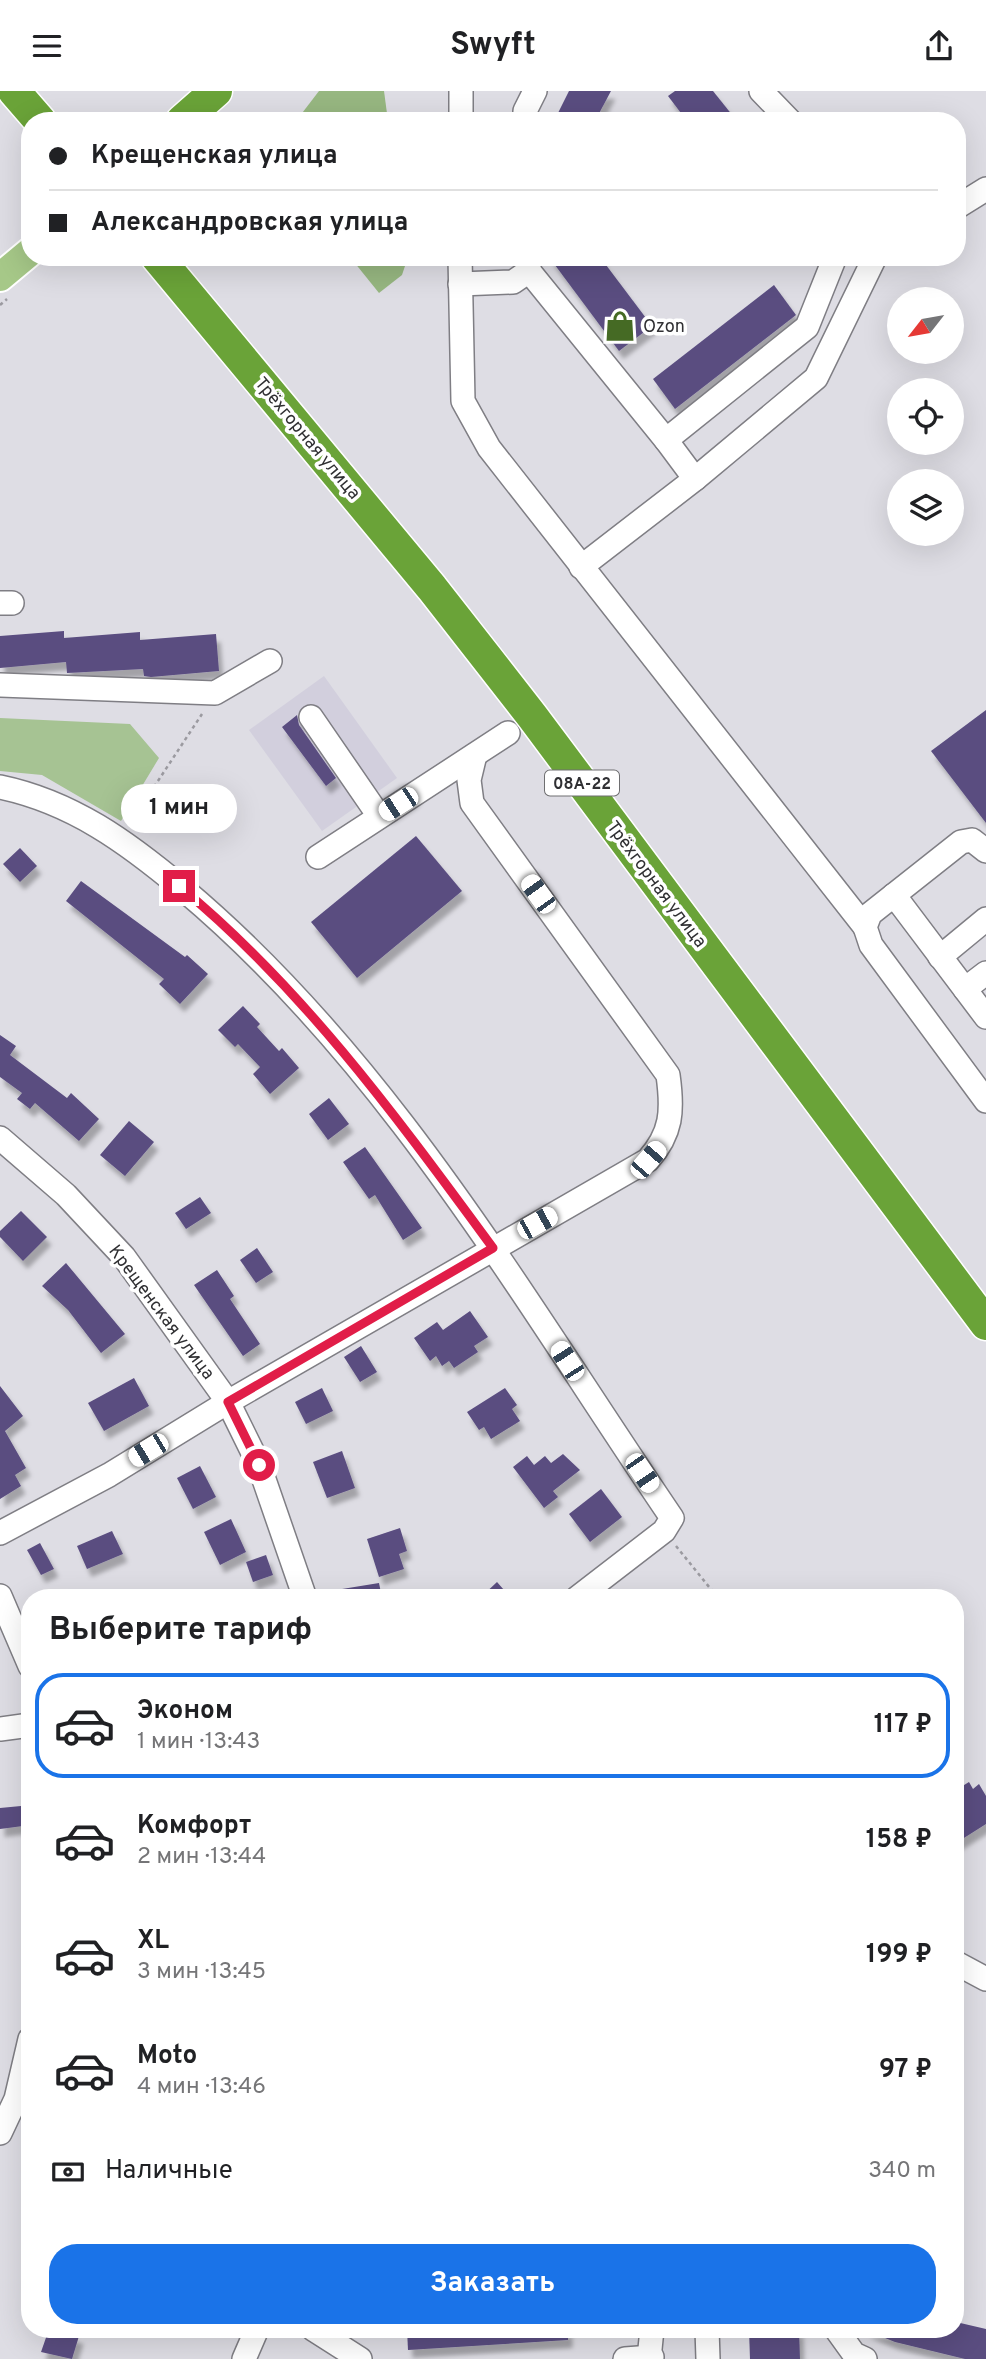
<!DOCTYPE html>
<html lang="ru">
<head>
<meta charset="utf-8">
<style>
	:root { --surface:#fff; --page:#f6f6f6; --text:#202124; --muted:#757577; --line:#e0e0e0; --accent:#1a73e8 }
	body { margin:0; font-family:Overpass,sans-serif; background:var(--page); color:var(--text); height:100vh; display:flex; flex-direction:column; font-size:26px; white-space:nowrap }
	* { box-sizing:border-box; margin:0 }
	p { font-size:23px; color:var(--muted) }
	.icon { flex:none; width:38px; height:38px; fill:none; stroke:currentColor; stroke-width:2; stroke-linecap:round; stroke-linejoin:round }
	.map { position:relative; flex:1; overflow:hidden }
	.sheet { position:absolute; left:21px; top:1498px; width:943px; height:749px; display:flex; flex-direction:column; background:var(--surface); border-radius:28px; box-shadow:0 7px 28px #0002 }
	.sheet>* { flex:none }
	.guide { position:absolute; left:21px; top:21px; width:945px; height:154px; border-radius:28px; box-shadow:0 7px 28px #0002; display:grid; align-content:center; height:154px; padding:0 28px; background:var(--surface) }
	.needle { width:46px; rotate:239deg }
	.tools { position:absolute; left:887px; top:196px; display:grid; gap:14px }
	.tools a { display:grid; place-items:center; width:77px; height:77px; border-radius:50%; background:var(--surface); box-shadow:0 7px 28px #0002; font-size:35px }
	.end { position:absolute; width:32px; height:32px; margin:-16px; border:9px solid #e11d48; background:#fff; box-shadow:0 0 0 4px #fff }
	.from { border-radius:50% }
	.bubble { position:absolute; height:49px; border-radius:24px; background:var(--surface); box-shadow:0 7px 28px #0002; font-size:23px; font-weight:700; line-height:49px; text-align:center }
	.car { position:absolute; width:21px; height:42px; margin:-21px -10px; border-radius:9px; box-shadow:0 0 5px 2px #0007; background:linear-gradient(#fff 24%,#345 0 40%,#fff 0 76%,#345 0 86%,#fff 0) }
	.guide b { display:flex; align-items:center; gap:24px; height:66px; font-size:26px }
	.guide b+b { border-top:2px solid var(--line) }
	.guide i { width:18px; height:18px; background:var(--text) }
	ul { padding:0; list-style:none }
	li { display:flex; align-items:center; gap:21px; height:105px; margin:0 14px 10px; padding:0 14px; border:4px solid transparent; border-radius:28px }
	li div { flex:1 }
	li b { display:block; font-size:26px }
	li em { font-style:normal; font-weight:700 }
	li.current { border-color:var(--accent) }
	li>.icon { width:63px; height:63px; stroke-width:1.5 }
	h2 { padding:0 28px; font-size:32px; line-height:84px }
	.pay { display:flex; align-items:center; gap:18px; height:77px; padding:0 28px; font-size:26px }
	.pay p { margin-inline-start:auto }
	.primary-button { display:flex; gap:14px; margin-top:auto; padding:14px 28px }
	.primary-button a { flex:1; height:80px; border-radius:28px; background:var(--accent); color:#fff; font-size:28px; font-weight:700; line-height:80px; text-align:center }
	header { display:flex; justify-content:space-between; align-items:center; height:91px; padding:0 28px; background:var(--surface); font-size:32px; font-weight:700 }
	.map>svg:first-child { display:block }
	.built { fill:#d2cfdd }
	.green { fill:#a6c393 }
	.forest { fill:#97b781 }
	.building { fill:#5a4d80; filter:url(#shadow) }
	.lines { fill:none; stroke-linecap:round; stroke-linejoin:round }
	.minor-casing { stroke:#7f7e84; stroke-width:26 }
	.major-casing { stroke:#fff; stroke-width:32 }
	.highway-casing { stroke:#fff; stroke-width:35 }
	.path { stroke:#9b9aa0; stroke-width:2.5; stroke-dasharray:3.5 3.5; stroke-linecap:butt }
	.minor { stroke:#fff; stroke-width:23 }
	.major { stroke:#a6c888; stroke-width:28 }
	.highway { stroke:#6aa338; stroke-width:32 }
	.route { stroke:#e11d48; stroke-width:9 }
	.labels { text-anchor:middle; stroke-width:7; stroke-linejoin:round; paint-order:stroke }
	.shield { fill:#fff; stroke:#6e6e70; stroke-width:2 }
	.shield-label { font-size:16px; font-weight:bold; fill:#303033 }
	.poi-label { font-size:18px; fill:#303033; stroke:#fff; text-anchor:start }
	.street-label { font-size:18px; fill:#303033; stroke:#fff }
</style>
</head>
<body>
<header><svg class="icon" aria-label="menu" viewBox="0 0 24 24"><path d="M4 6h16M4 12h16M4 18h16"/></svg>Swyft<svg class="icon" aria-label="share" viewBox="0 0 24 24"><path d="M12 15V3M7 8l5-5 5 5M5 13v7h14v-7"/></svg></header>
<div class="map">
<svg width="986" height="2268" viewBox="0 0 986 2268">
	<defs>
		<filter id="shadow"><feDropShadow dx="4.5" dy="8" stdDeviation="2" flood-color="#0004"/></filter>
	</defs>
	<rect width="100%" height="100%" fill="#dedde4"/>
	<path class="built" d="M324,585L397,687L322,740L249,639Z"/>
	<path class="green" d="M0,627L130,633L159,667L121,730L42,684L0,680Z"/>
	<g class="forest">
		<path d="M319,0H384L388,30H296Z"/>
		<path d="M350,166H408L402,184L379,202Z"/>
	</g>
	<g class="building">
		<path d="M569,0H611L595,30H554Z"/>
		<path d="M675,0H713L737,30H687L668,5Z"/>
		<path d="M549,166H600L652,235L619,260Z"/>
		<path d="M774,194L796,224L675,318L653,288Z"/>
		<path d="M64,540V547L140,541V549L216,543L219,580L151,586L144,585L143,578L67,582L66,571L0,577V545Z"/>
		<path d="M986,619V732L931,660Z"/>
		<path d="M297,624L299,634L336,687L326,695L282,636Z"/>
		<path d="M416,745L462,800L357,887L311,831Z"/>
		<path d="M20,757L37,775L20,791L3,773Z"/>
		<path d="M81,790L185,866L187,864L208,883L180,913L159,893L164,888L66,810Z"/>
		<path d="M243,915L260,933L257,936L279,960L282,957L299,977L270,1003L253,983L260,976L238,953L235,956L218,939Z"/>
		<path d="M0,944L16,955L10,964L67,1007L71,1002L99,1028L79,1050L35,1012L30,1018L17,1008L22,1002L0,986Z"/>
		<path d="M329,1007L349,1033L328,1049L309,1023Z"/>
		<path d="M129,1030L154,1051L125,1085L100,1064Z"/>
		<path d="M365,1056L422,1137L403,1149L375,1104L369,1108L343,1071Z"/>
		<path d="M200,1106L211,1122L186,1138L175,1122Z"/>
		<path d="M21,1120L47,1146L23,1170L0,1146V1140Z"/>
		<path d="M257,1157L273,1181L256,1192L240,1169Z"/>
		<path d="M66,1172L125,1243L101,1262L68,1219L42,1195Z"/>
		<path d="M217,1179L234,1205L230,1208L260,1253L243,1265L194,1194Z"/>
		<path d="M470,1220L488,1246L474,1255L478,1261L454,1277L449,1270L442,1275L436,1265L430,1270L414,1247L437,1231L443,1239Z"/>
		<path d="M361,1255L377,1281L360,1291L344,1266Z"/>
		<path d="M134,1287L149,1315L104,1340L88,1312Z"/>
		<path d="M0,1295L23,1325L5,1340L26,1377L15,1384L21,1395L0,1408Z"/>
		<path d="M322,1297L333,1320L306,1333L295,1311Z"/>
		<path d="M505,1297L517,1314L512,1318L520,1330L491,1348L484,1336L479,1339L467,1321Z"/>
		<path d="M342,1360L355,1397L327,1407L313,1371Z"/>
		<path d="M563,1363L580,1379L553,1400L558,1406L544,1417L513,1376L527,1365L534,1374L545,1365L551,1372Z"/>
		<path d="M200,1375L216,1406L193,1418L177,1387Z"/>
		<path d="M601,1398L622,1426L590,1451L569,1423Z"/>
		<path d="M231,1428L246,1461L220,1474L204,1441Z"/>
		<path d="M400,1437L407,1460L399,1463L404,1478L379,1486L367,1448Z"/>
		<path d="M112,1440L123,1463L87,1478L77,1455Z"/>
		<path d="M40,1452L54,1478L41,1484L27,1459Z"/>
		<path d="M266,1464L273,1484L253,1491L246,1471Z"/>
		<path d="M497,1491L511,1507H480Z"/>
		<path d="M379,1492L382,1507H336V1499Z"/>
		<path d="M969,1691L973,1698L979,1693L986,1705V1733L956,1752V1699Z"/>
		<path d="M21,1715L23,1735L0,1738V1717Z"/>
		<path d="M956,2231L986,2238V2268H965L895,2251L865,2239L956,2238Z"/>
		<path d="M49,2238L79,2245L72,2268L41,2261Z"/>
		<path d="M407,2238H568V2249L408,2259Z"/>
		<path d="M749,2238H799L800,2268H750Z"/>
	</g>
	<g class="lines">
		<defs>
			<g id="minor">
				<path d="M761,0L790,30"/>
				<path d="M461,30V0"/>
				<path d="M525,30V20L535,0"/>
				<path d="M957,116L986,98"/>
				<path d="M460,166L463,310L489,357L865,836"/>
				<path d="M529,166V180L666,349L807,236L835,166"/>
				<path d="M460,193L513,191L529,180"/>
				<path d="M695,388L816,287L875,166"/>
				<path d="M581,476L695,388L666,349"/>
				<path d="M0,512H12"/>
				<path d="M0,594L215,602L270,570"/>
				<path d="M311,626L379,725"/>
				<path d="M0,696C72,711 127,751 183,798C388,970 523,1208 672,1427L664,1440L577,1507"/>
				<path d="M986,760L972,749L961,751L870,823L865,836L871,854L986,1010"/>
				<path d="M318,766L508,642"/>
				<path d="M894,804L986,926"/>
				<path d="M940,866L986,828"/>
				<path d="M965,898L986,882"/>
				<path d="M0,1047L66,1104L124,1166L228,1311L259,1374L305,1507"/>
				<path d="M0,1442L109,1384L228,1311L648,1069C672,1042 673,1020 668,984L472,712L469,689L475,664"/>
				<path d="M0,1505L30,1575"/>
				<path d="M0,1638L30,1634"/>
				<path d="M956,1872L986,1888"/>
				<path d="M0,2042L16,2008L30,1948"/>
				<path d="M313,2238L360,2268"/>
				<path d="M707,2238L708,2268"/>
				<path d="M836,2238L854,2263L865,2268"/>
				<path d="M244,2268L257,2238"/>
				<path d="M625,2268L652,2266"/>
				<path d="M649,2268L652,2238"/>
			</g>
			<path id="major" d="M0,186L30,161"/>
			<g id="highway">
				<path d="M14,0L40,30"/>
				<path d="M182,30L216,0"/>
				<path d="M157,166L432,497L532,625L986,1233"/>
			</g>
		</defs>
		<use href="#minor" class="minor-casing"/>
		<use href="#major" class="major-casing"/>
		<use href="#highway" class="highway-casing"/>
		<g class="path">
			<path d="M50,173L58,166"/>
			<path d="M0,214L7,208"/>
			<path d="M131,731L202,623"/>
			<path d="M676,1455L718,1507"/>
		</g>
		<use href="#minor" class="minor"/>
		<use href="#major" class="major"/>
		<use href="#highway" class="highway"/>
	</g>
	<g class="lines">
		<path class="route" d="M179,795C304,898 398,1028 493,1157L228,1311L259,1374"/>
	</g>
	<defs>
		<symbol id="shop-bare" viewBox="-9 -9 18 18"><path d="M-5-2.5h2.3a2.7 3.5 0 0 1 5.4 0H5L5.5 6h-11ZM-1.5-2.5h3a1.5 2.3 0 0 0-3 0Z" fill="#456a24" stroke="#fff" stroke-width="2.5" paint-order="stroke"/></symbol>
	</defs>
	<g fill-rule="evenodd">
		<use href="#shop-bare" x="598" y="213" width="44" height="44"/>
	</g>
	<g class="labels">
		<rect class="shield" x="545" y="679.5" width="74" height="25" rx="5"/>
		<g class="shield-label">
			<text x="582" y="698">08А-22</text>
		</g>
		<g class="poi-label">
			<text x="643" y="241">Ozon</text>
		</g>
		<g class="street-label">
			<text transform="translate(308 347) rotate(50)" y="6">Трёхгорная улица</text>
			<text transform="translate(657 793) rotate(53)" y="6">Трёхгорная улица</text>
			<text transform="translate(162 1221) rotate(53)" y="6">Крещенская улица</text>
		</g>
	</g>
</svg>
<div class="tools">
<a><svg class="needle" viewBox="-14 -14 28 28"><path d="M0-13l5 13h-10z" fill="#e53935"/><path d="M0 13l5-13h-10z" fill="#757577"/></svg></a>
<a><svg class="icon" aria-label="locate" viewBox="0 0 24 24"><circle cx="12" cy="12" r="6"/><path d="M12 2v4M12 18v4M2 12h4M18 12h4"/></svg></a>
<a><svg class="icon" aria-label="layers" viewBox="0 0 24 24"><path d="M12 4l9 5-9 5-9-5zM3 14l9 5 9-5"/></svg></a>
</div>
<i class="end from" style="left:259px;top:1374px"></i>
<i class="end" style="left:179px;top:795px"></i>
<div class="bubble" style="left:121px;top:693px;width:116px">1 мин</div>
<i class="car" style="left:398px;top:713px;rotate:237deg"></i>
<i class="car" style="left:538px;top:803px;rotate:324deg"></i>
<i class="car" style="left:648px;top:1069px;rotate:41deg"></i>
<i class="car" style="left:537px;top:1132px;rotate:61deg"></i>
<i class="car" style="left:567px;top:1270px;rotate:327deg"></i>
<i class="car" style="left:148px;top:1359px;rotate:239deg"></i>
<i class="car" style="left:642px;top:1382px;rotate:146deg"></i>
<div class="guide">
<b><i class="from"></i>Крещенская улица</b>
<b><i></i>Александровская улица</b>
</div>
<section class="sheet">
<h2>Выберите тариф</h2>
<ul>
<li class="current"><svg class="icon" aria-label="car" viewBox="0 0 24 24"><path d="M5 17H2v-5l4-1 3-4h7l3 4 3 1v5h-3M9 17h6M6 11h13"/><circle cx="7" cy="17" r="2"/><circle cx="17" cy="17" r="2"/></svg><div><b>Эконом</b><p>1 мин · 13:43</p></div><em>117 ₽</em></li>
<li><svg class="icon" aria-label="car" viewBox="0 0 24 24"><path d="M5 17H2v-5l4-1 3-4h7l3 4 3 1v5h-3M9 17h6M6 11h13"/><circle cx="7" cy="17" r="2"/><circle cx="17" cy="17" r="2"/></svg><div><b>Комфорт</b><p>2 мин · 13:44</p></div><em>158 ₽</em></li>
<li><svg class="icon" aria-label="car" viewBox="0 0 24 24"><path d="M5 17H2v-5l4-1 3-4h7l3 4 3 1v5h-3M9 17h6M6 11h13"/><circle cx="7" cy="17" r="2"/><circle cx="17" cy="17" r="2"/></svg><div><b>XL</b><p>3 мин · 13:45</p></div><em>199 ₽</em></li>
<li><svg class="icon" aria-label="car" viewBox="0 0 24 24"><path d="M5 17H2v-5l4-1 3-4h7l3 4 3 1v5h-3M9 17h6M6 11h13"/><circle cx="7" cy="17" r="2"/><circle cx="17" cy="17" r="2"/></svg><div><b>Moto</b><p>4 мин · 13:46</p></div><em>97 ₽</em></li>
</ul>
<div class="pay"><svg class="icon" aria-label="cash" viewBox="0 0 24 24"><path d="M3 7h18v10H3z"/><circle cx="12" cy="12" r="2"/></svg>Наличные<p>340 m</p></div>
<div class="primary-button"><a>Заказать</a></div>
</section>
</div>
</body>
</html>
